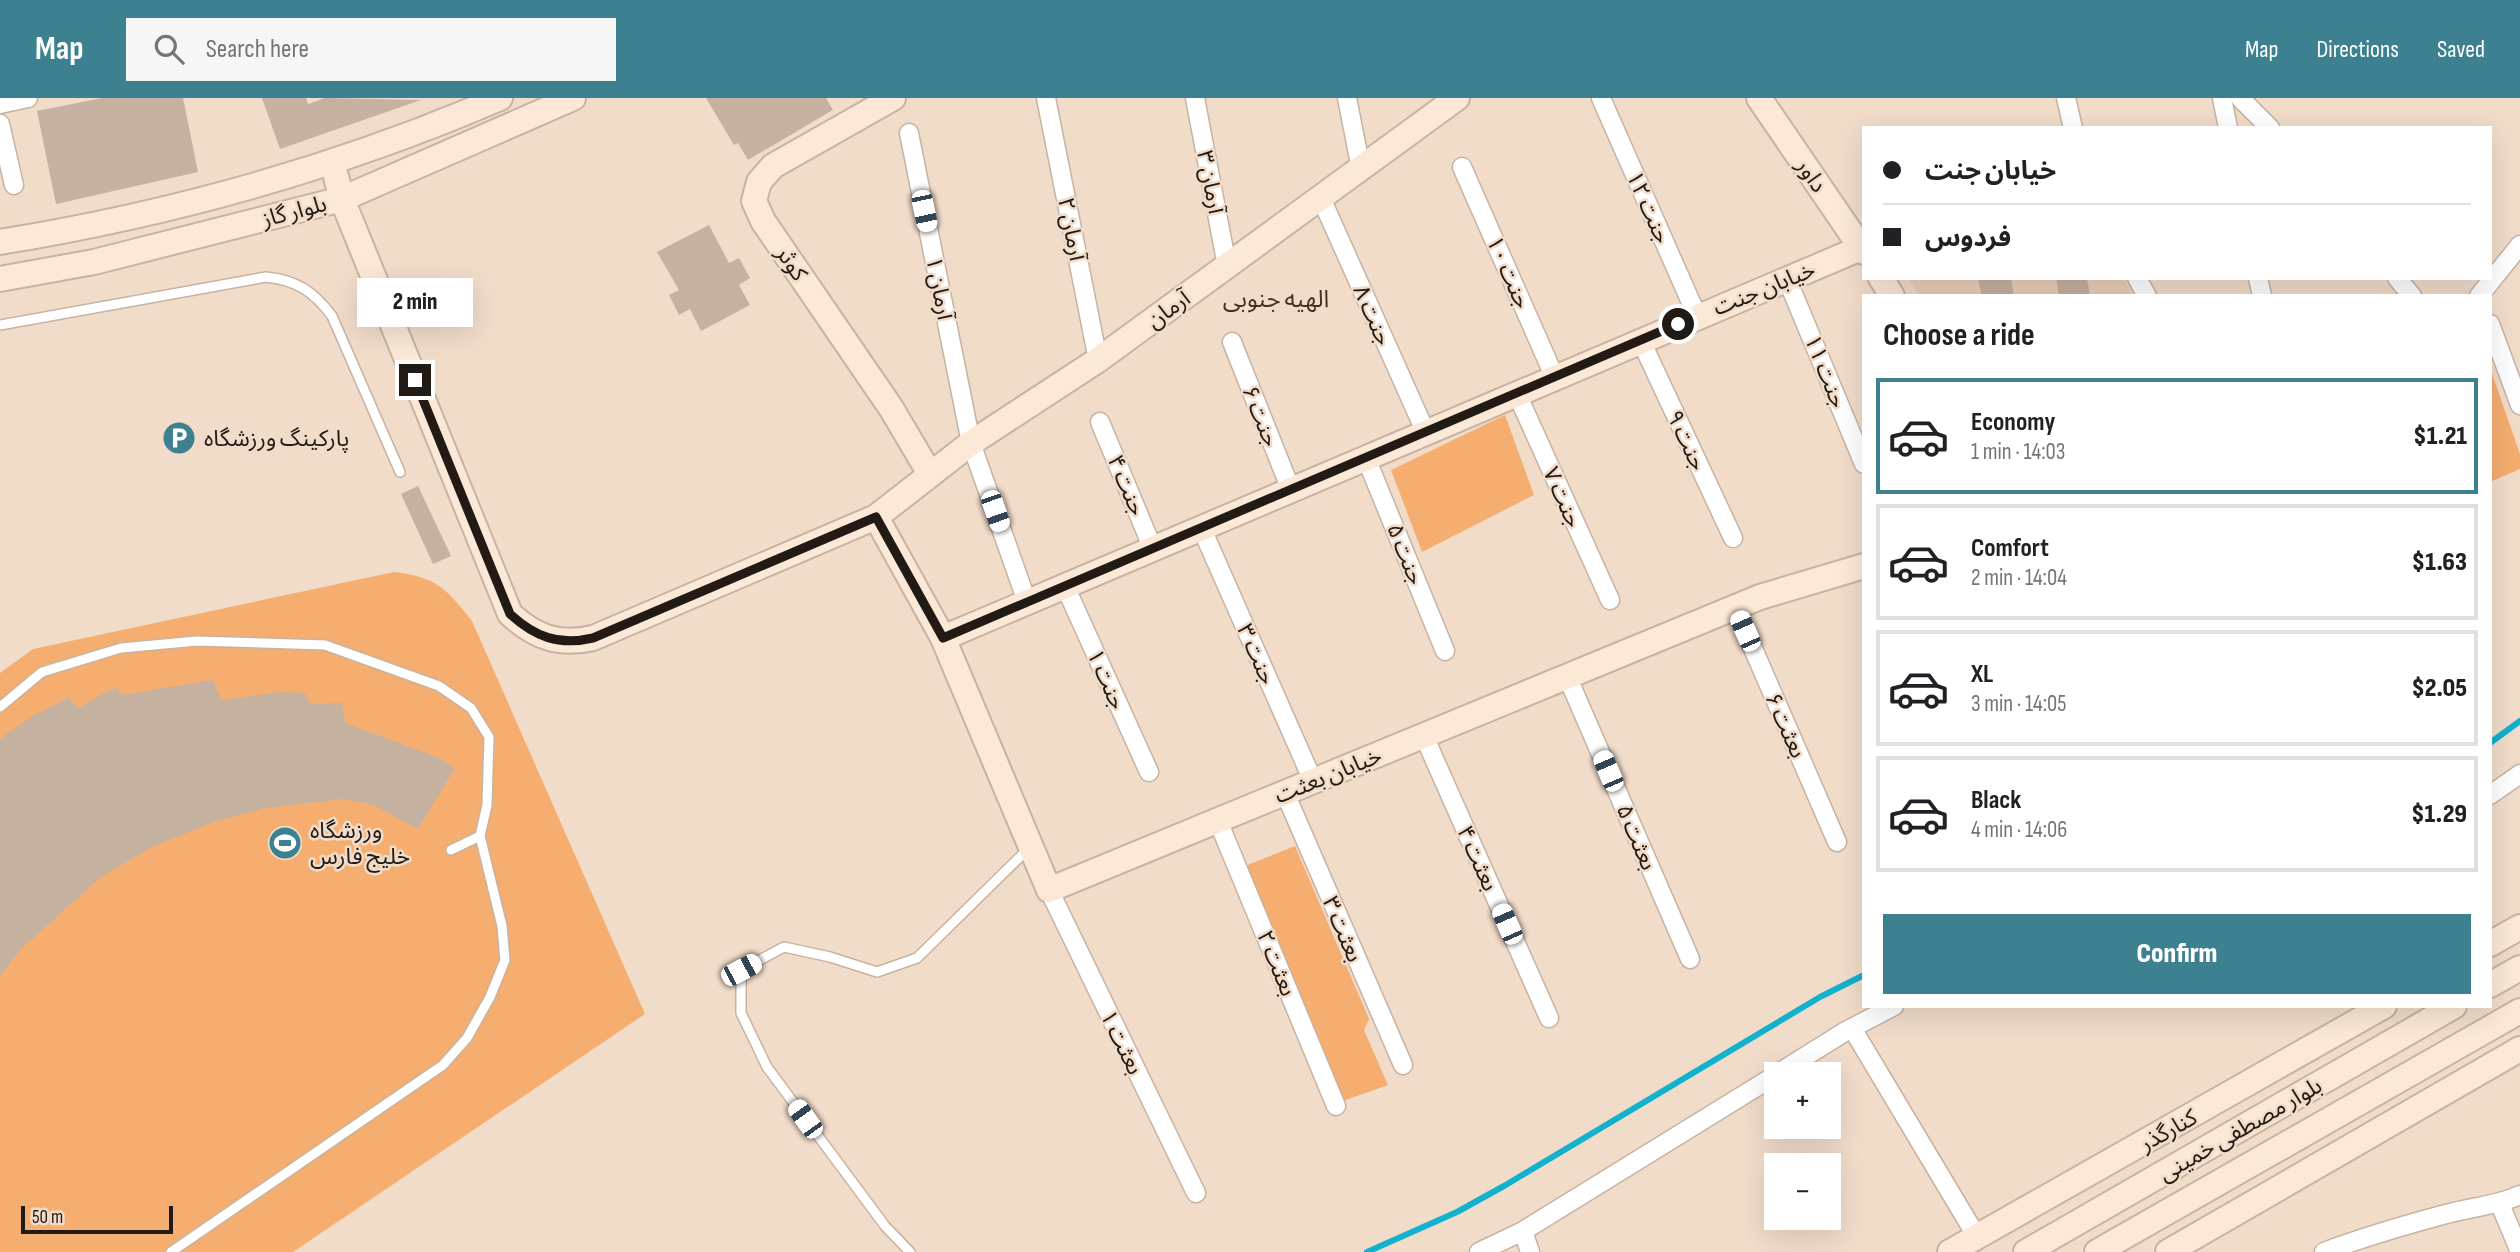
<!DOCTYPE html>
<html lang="en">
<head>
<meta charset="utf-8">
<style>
	:root { --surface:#fff; --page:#f6f6f6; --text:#202124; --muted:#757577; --line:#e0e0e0; --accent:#3d8190 }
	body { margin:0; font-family:"Sofia Sans Condensed","Noto Sans Arabic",sans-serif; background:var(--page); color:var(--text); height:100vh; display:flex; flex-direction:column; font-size:26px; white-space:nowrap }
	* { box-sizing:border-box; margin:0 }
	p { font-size:23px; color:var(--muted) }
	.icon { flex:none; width:38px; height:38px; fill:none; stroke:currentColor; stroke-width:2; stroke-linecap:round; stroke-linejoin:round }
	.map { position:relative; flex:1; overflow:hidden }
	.panel { position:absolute; left:1862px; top:196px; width:630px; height:714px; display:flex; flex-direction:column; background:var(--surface); border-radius:0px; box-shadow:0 7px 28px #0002 }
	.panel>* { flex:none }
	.hud { position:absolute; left:1862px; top:28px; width:630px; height:154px; border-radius:0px; box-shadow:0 7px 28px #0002; display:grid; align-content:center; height:154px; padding:0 21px; background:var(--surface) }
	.buttons { position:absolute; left:1764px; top:964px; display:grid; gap:14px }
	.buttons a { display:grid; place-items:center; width:77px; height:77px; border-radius:0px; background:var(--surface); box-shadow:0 7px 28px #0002; font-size:35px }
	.scale { position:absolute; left:21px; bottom:18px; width:152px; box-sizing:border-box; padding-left:7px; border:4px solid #221a14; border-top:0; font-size:19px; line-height:24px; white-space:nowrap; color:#221a14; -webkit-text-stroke:5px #f1dcca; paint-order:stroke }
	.end { position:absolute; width:32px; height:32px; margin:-16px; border:9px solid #221a14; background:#fff; box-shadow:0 0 0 4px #fff }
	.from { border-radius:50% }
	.bubble { position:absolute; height:49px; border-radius:0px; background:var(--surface); box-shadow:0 7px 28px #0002; font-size:23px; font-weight:800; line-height:49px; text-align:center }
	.car { position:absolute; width:21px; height:42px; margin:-21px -10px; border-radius:9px; box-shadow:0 0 5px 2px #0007; background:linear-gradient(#fff 24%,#345 0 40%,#fff 0 76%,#345 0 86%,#fff 0) }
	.hud b { display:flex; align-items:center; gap:24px; height:66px; font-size:26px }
	.hud b+b { border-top:2px solid var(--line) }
	.hud i { width:18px; height:18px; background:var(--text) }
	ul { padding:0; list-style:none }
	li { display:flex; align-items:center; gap:21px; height:116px; margin:0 14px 10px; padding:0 7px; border:4px solid var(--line); border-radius:0px }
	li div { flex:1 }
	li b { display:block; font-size:26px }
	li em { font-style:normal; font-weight:800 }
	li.on { border-color:var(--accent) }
	li>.icon { width:63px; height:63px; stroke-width:1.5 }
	h2 { padding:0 21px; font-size:32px; line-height:84px }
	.primary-button { display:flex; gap:14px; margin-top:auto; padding:14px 21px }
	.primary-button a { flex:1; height:80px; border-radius:0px; background:var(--accent); color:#fff; font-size:28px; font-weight:800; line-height:80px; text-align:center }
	header { display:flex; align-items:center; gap:42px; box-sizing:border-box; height:98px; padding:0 35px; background:var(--accent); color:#fff }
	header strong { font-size:33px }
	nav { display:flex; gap:38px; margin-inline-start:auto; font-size:24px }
	.search { width:490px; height:63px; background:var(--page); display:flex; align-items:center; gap:18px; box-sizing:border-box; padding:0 24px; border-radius:0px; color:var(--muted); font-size:26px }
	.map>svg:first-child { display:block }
	.built { fill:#eacfb8 }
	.green { fill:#f5ae6f }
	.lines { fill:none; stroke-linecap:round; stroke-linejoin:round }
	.stream { stroke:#12b1cd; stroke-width:6 }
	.building { fill:#c5b1a0 }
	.lane-casing { stroke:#c7b3a2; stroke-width:12 }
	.street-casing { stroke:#c7b3a2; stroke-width:21 }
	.secondary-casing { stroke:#c7b3a2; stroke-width:28 }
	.lane { stroke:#fff; stroke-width:9 }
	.street { stroke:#fff; stroke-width:18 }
	.secondary { stroke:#fbe8d7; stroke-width:24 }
	.route { stroke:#221a14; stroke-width:9 }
	.labels { text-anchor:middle; stroke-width:5; stroke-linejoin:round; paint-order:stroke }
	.street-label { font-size:23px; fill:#221a14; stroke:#f1dcca }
	.poi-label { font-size:23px; fill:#221a14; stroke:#f1dcca; text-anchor:start }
	.neighbourhood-label { font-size:24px; fill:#423123; stroke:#f1dcca }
</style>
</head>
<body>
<header>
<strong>Map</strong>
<div class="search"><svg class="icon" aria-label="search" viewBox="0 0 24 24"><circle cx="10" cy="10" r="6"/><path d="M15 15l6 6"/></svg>Search here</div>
<nav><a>Map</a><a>Directions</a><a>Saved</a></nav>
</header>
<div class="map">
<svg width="2520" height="1154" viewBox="0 0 2520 1154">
	<rect width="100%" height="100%" fill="#f1dcca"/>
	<path class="built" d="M1908,180H2124L2134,198H1919Z"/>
	<g class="green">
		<path d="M2490,270L2520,356V371L2490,384Z"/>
		<path d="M1505,317L1534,397L1422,454L1391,372Z"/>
		<path d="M394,474C436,479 446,490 472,523L645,916L293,1154H0V575L33,551Z"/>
		<path d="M1295,748L1369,921L1364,932L1388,987L1343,1003L1245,768Z"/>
	</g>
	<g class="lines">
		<g class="stream">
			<path d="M2490,645L2520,623"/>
			<path d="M1367,1154L1457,1114L1504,1088L1820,899L1864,877"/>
		</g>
	</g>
	<g class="building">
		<path d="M102,0H183L198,74L56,106L37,13Z"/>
		<path d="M262,0H306L308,6L325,0L421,2L280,51Z"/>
		<path d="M706,0H826L833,12L748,62L738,45L734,47Z"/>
		<path d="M709,127L729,165L739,160L750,180L739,187L750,207L701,233L690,211L679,217L669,197L679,192L657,154Z"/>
		<path d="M1978,180H2011L2014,198H1982Z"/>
		<path d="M2056,180H2087L2090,198H2059Z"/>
		<path d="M418,388L451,458L433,466L401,396Z"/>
		<path d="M213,582L221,602L280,594L305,595L309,606L342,605L345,625L439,660L455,670L418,731L373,707L343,701L264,710L214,724L152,749L101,779L21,851L0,878V641L34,617L69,600L78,610L116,589L123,597Z"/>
	</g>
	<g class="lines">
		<defs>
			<g id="lane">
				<path d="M0,227L266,179C297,182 314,194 332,218L400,374"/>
				<path d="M0,609L42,574L121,550L197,543L325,547L439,588L471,610L489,639L487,707L480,738L502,828L505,862L490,899L467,940L443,967L171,1154"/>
				<path d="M451,752L480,738"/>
				<path d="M910,1154L885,1128L767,969L741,915V872L784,849L830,859L877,874L917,860L1029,750"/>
			</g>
			<g id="street">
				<path d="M1046,0L1098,262"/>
				<path d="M1195,0L1227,168"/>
				<path d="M1347,0L1361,71"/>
				<path d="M1601,0L1697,218"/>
				<path d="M2066,0L2073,30"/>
				<path d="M2222,0L2228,30"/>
				<path d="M2240,0L2270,30"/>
				<path d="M0,6L28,0"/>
				<path d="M0,26L14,87"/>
				<path d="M909,35L971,345L1027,504"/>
				<path d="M1462,69L1555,280"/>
				<path d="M1321,100L1426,335"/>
				<path d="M2137,180L2147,198"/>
				<path d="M2258,180L2262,198"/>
				<path d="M2397,180L2412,198"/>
				<path d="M1787,181L1864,366"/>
				<path d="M2479,198L2520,147"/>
				<path d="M2490,226L2520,307"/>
				<path d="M1641,243L1733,440"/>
				<path d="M1232,244L1291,392"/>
				<path d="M1517,296L1610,502"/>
				<path d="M1100,324L1153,451"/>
				<path d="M1366,360L1445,553"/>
				<path d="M1201,429L1313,683"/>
				<path d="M1065,488L1149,674"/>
				<path d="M1735,509L1837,744"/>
				<path d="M1567,578L1690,861"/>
				<path d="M1424,638L1549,920"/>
				<path d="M1285,695L1403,967"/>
				<path d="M2490,697L2520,676"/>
				<path d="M1218,723L1336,1008"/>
				<path d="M1049,792L1196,1095"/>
				<path d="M1852,930L1977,1139"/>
				<path d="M1777,976L1846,933L1894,908"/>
				<path d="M2500,1106L2520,1154"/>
				<path d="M1523,1133L1530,1154"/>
				<path d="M1479,1154L1523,1133L1776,977"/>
				<path d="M2324,1154C2364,1139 2405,1127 2446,1116C2471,1109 2496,1108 2520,1097"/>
			</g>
			<g id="secondary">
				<path d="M893,0L773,68L759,84L754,103L763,123L891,310L930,376"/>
				<path d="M1759,0L1864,154"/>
				<path d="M332,64L342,101L510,516C535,539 559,548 593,540L876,419L971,345L1098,262L1457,0"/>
				<path d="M0,144C172,116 340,69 500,0"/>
				<path d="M1881,180L1892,198"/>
				<path d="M0,181L94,164L342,101L573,0"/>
				<path d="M876,419L943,540L1861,150"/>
				<path d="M943,540L1049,792L1760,499L1864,468"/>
				<path d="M2490,846L2520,829"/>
				<path d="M2490,887L2520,870"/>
				<path d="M1950,1154L2384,908"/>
				<path d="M2026,1154L2454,908"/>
				<path d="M2097,1154L2520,913"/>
				<path d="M2168,1154L2520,951"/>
			</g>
		</defs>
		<use href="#lane" class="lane-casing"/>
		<use href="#street" class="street-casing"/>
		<use href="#secondary" class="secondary-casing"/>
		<use href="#lane" class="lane"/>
		<use href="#street" class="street"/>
		<use href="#secondary" class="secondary"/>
	</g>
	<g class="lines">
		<path class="route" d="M415,282L510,516C535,539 559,548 593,540L876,419L943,540L1678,226"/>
	</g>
	<defs>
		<symbol id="parking-disc" viewBox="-11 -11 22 22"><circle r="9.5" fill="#3d8190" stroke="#f1dcca"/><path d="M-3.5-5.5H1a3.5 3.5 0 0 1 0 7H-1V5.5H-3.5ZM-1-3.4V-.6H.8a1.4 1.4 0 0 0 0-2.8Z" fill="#fff"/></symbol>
		<symbol id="stadium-disc" viewBox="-11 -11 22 22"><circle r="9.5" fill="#3d8190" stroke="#f1dcca"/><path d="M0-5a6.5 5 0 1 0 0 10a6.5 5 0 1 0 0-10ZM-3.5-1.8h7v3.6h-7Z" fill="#fff"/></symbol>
	</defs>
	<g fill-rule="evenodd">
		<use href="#parking-disc" x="160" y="321" width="38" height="38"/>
		<use href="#stadium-disc" x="266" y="726" width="38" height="38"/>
	</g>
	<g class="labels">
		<g class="street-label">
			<text transform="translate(1812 77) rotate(56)" y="8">داور</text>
			<text transform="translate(1211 84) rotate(79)" y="8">آرمان ۳</text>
			<text transform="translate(1649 109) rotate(66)" y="8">جنت ۱۲</text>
			<text transform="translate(294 113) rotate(-15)" y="8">بلوار گاز</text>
			<text transform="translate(1072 131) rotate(79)" y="8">آرمان ۲</text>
			<text transform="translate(792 165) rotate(56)" y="8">کوثر</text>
			<text transform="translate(1509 174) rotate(66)" y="8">جنت ۱۰</text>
			<text transform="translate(940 190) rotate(79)" y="8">آرمان ۱</text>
			<text transform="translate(1764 190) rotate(-22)" y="8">خیابان جنت</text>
			<text transform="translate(1168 211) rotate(-36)" y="8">آرمان</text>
			<text transform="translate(1373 217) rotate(66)" y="8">جنت ۸</text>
			<text transform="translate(1826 273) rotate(68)" y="8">جنت ۱۱</text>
			<text transform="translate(1261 318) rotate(68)" y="8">جنت ۶</text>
			<text transform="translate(1687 342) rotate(65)" y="8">جنت ۹</text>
			<text transform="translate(1127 387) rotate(67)" y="8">جنت ۴</text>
			<text transform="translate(1563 399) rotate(66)" y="8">جنت ۷</text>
			<text transform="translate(1406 456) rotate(68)" y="8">جنت ۵</text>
			<text transform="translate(1257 556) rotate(66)" y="8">جنت ۳</text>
			<text transform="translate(1107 581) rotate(66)" y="8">جنت ۱</text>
			<text transform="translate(1786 627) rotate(66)" y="8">بعثت ۶</text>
			<text transform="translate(1328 677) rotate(-22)" y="8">خیابان بعثت</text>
			<text transform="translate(1637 739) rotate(67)" y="8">بعثت ۵</text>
			<text transform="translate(1478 760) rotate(66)" y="8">بعثت ۴</text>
			<text transform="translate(1343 831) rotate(67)" y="8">بعثت ۳</text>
			<text transform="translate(1277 865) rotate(68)" y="8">بعثت ۲</text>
			<text transform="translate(1122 944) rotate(64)" y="8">بعثت ۱</text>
			<text transform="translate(2240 1031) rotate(-30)" y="8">بلوار مصطفی خمینی</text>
			<text transform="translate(2168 1032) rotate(-29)" y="8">کنارگذر</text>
		</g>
		<g class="poi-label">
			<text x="204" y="348">پارکینگ ورزشگاه</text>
			<text x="310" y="740">ورزشگاه<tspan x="310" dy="26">خلیج فارس</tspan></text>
		</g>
		<g class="neighbourhood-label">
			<text x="1276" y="209">الهیه جنوبی</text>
		</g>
	</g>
</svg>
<div class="buttons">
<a>+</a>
<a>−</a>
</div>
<div class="scale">50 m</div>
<i class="end from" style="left:1678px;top:226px"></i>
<i class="end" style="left:415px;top:282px"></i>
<div class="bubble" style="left:357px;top:180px;width:116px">2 min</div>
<i class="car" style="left:924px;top:113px;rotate:168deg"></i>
<i class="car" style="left:995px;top:413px;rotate:161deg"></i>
<i class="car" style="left:1745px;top:533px;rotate:336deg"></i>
<i class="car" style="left:1608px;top:673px;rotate:337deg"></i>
<i class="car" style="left:1507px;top:826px;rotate:336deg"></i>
<i class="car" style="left:741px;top:872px;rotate:62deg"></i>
<i class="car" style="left:805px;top:1021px;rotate:324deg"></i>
<div class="hud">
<b><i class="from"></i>خیابان جنت</b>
<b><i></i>فردوس</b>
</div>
<section class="panel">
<h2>Choose a ride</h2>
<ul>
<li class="on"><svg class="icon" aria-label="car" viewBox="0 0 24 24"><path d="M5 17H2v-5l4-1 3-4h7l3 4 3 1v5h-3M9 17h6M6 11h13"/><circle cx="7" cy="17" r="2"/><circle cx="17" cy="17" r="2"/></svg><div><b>Economy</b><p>1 min · 14:03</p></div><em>$1.21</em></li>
<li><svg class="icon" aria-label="car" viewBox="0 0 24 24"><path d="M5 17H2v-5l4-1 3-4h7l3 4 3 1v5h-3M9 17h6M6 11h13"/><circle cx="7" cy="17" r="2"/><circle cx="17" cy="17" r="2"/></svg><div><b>Comfort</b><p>2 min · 14:04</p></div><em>$1.63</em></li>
<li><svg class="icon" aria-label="car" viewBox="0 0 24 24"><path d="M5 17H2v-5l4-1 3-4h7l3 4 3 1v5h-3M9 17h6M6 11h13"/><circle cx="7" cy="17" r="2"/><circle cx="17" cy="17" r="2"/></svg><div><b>XL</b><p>3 min · 14:05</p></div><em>$2.05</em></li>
<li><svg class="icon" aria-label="car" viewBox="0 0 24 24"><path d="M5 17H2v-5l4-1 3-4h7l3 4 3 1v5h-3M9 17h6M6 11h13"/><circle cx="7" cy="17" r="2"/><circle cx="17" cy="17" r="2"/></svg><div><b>Black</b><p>4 min · 14:06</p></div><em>$1.29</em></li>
</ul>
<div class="primary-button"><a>Confirm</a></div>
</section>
</div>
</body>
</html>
